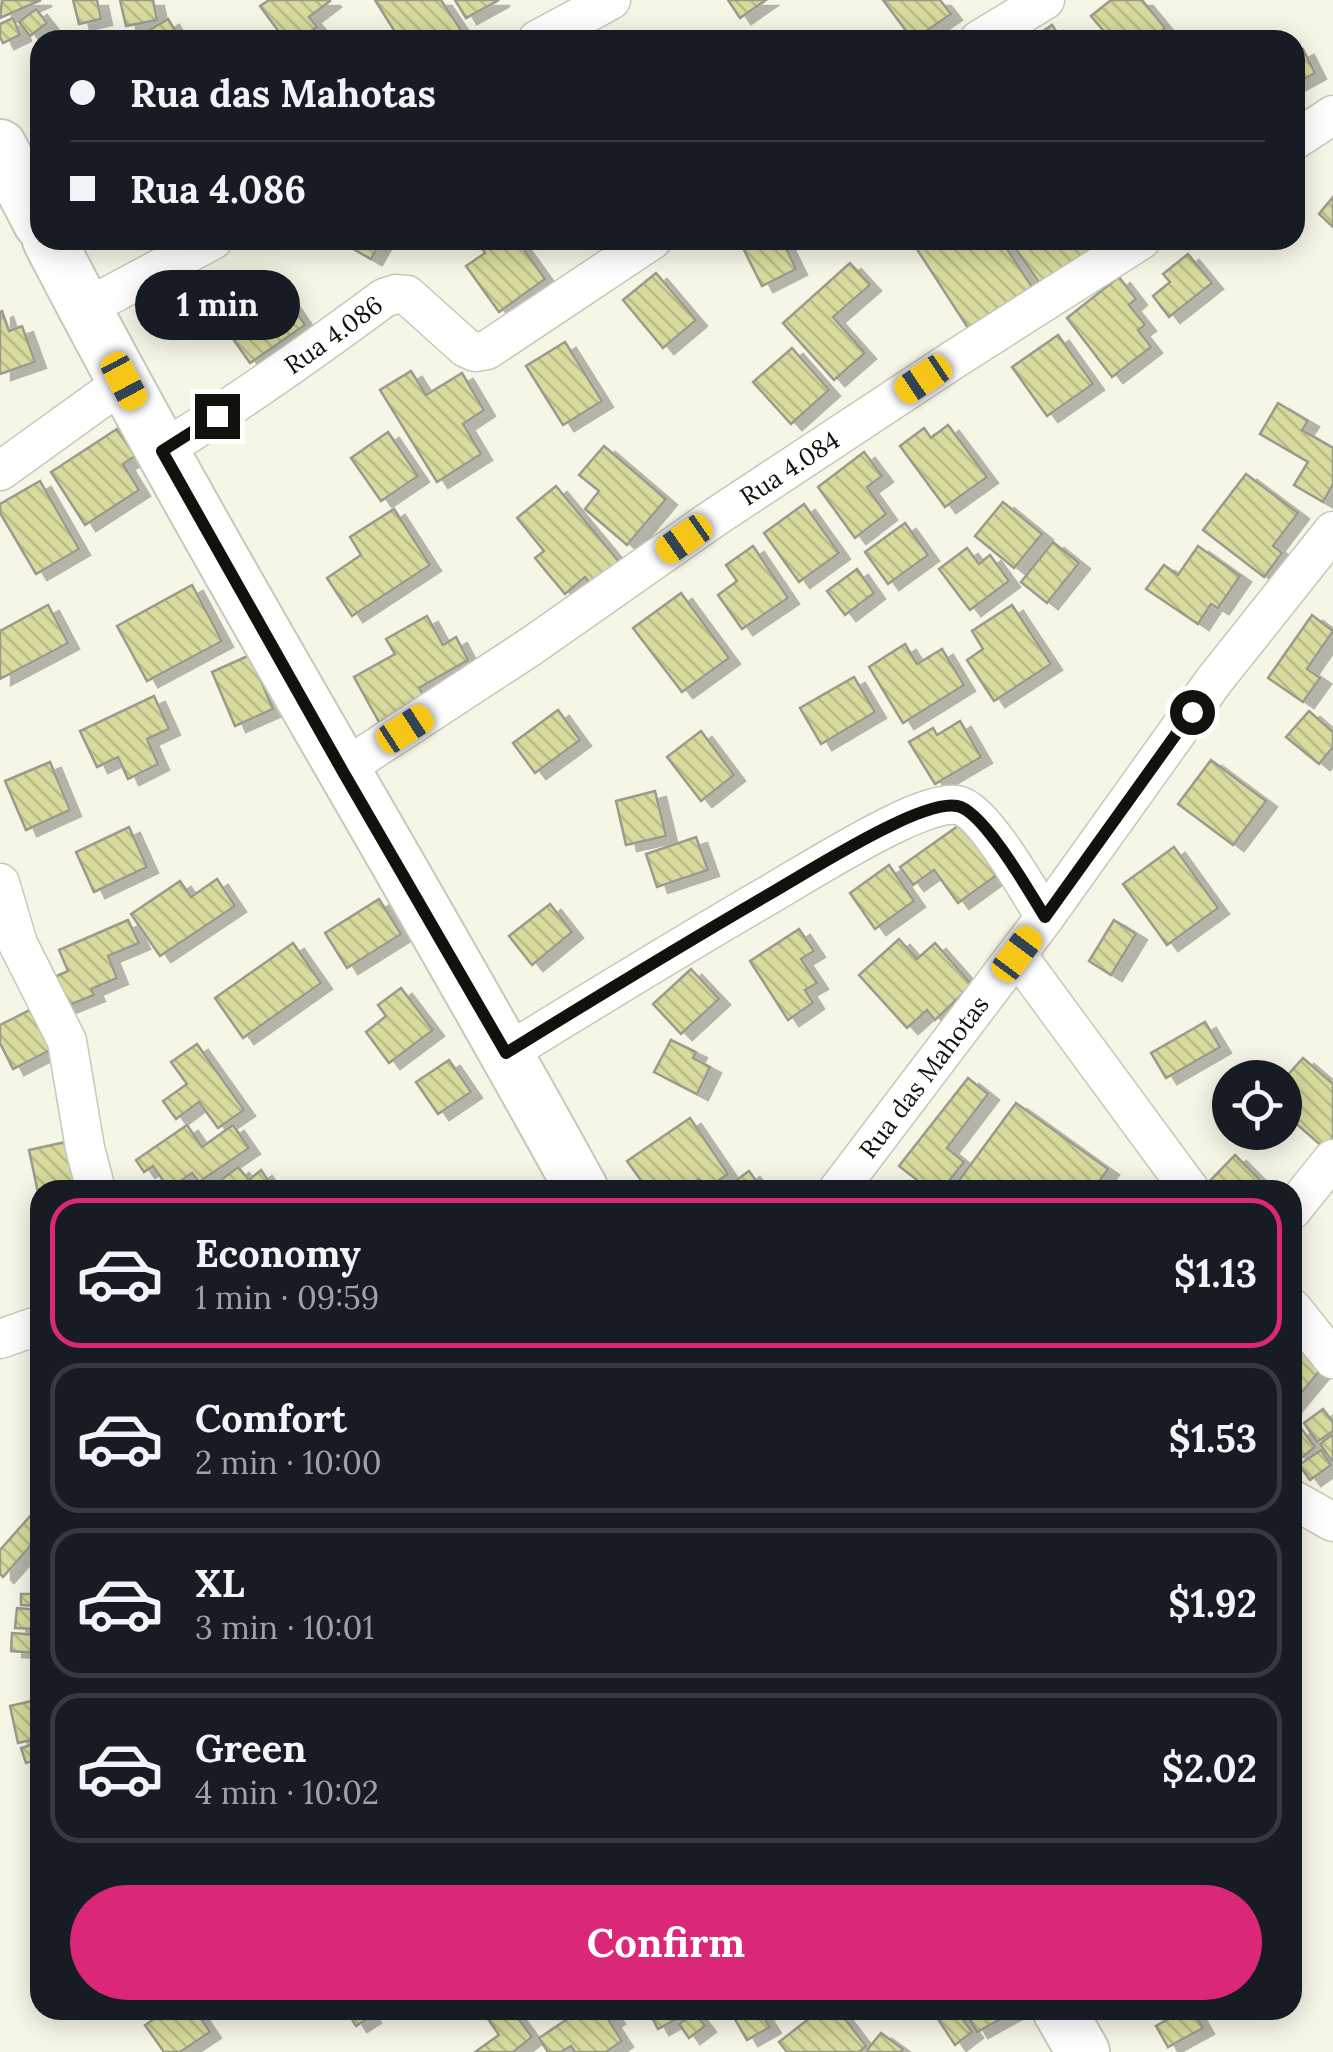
<!DOCTYPE html>
<html lang="en">
<head>
<meta charset="utf-8">
<style>
	:root { --surface:#171b24; --page:#242831; --text:#f1f3f6; --muted:#9ea1a6; --line:#363941; --accent:#db2777 }
	body { margin:0; font-family:Lora,serif; background:var(--page); color:var(--text); height:100vh; display:flex; flex-direction:column; font-size:38px; white-space:nowrap }
	* { box-sizing:border-box; margin:0 }
	p { font-size:32px; color:var(--muted) }
	.icon { flex:none; width:55px; height:55px; fill:none; stroke:currentColor; stroke-width:2; stroke-linecap:round; stroke-linejoin:round }
	.map { position:relative; flex:1; overflow:hidden }
	.side { position:absolute; left:30px; top:1180px; width:1272px; height:840px; display:flex; flex-direction:column; background:var(--surface); border-radius:30px; box-shadow:0 5px 25px #0003 }
	.side>* { flex:none }
	.guide { position:absolute; left:30px; top:30px; width:1275px; height:220px; border-radius:30px; box-shadow:0 5px 25px #0003; display:grid; align-content:center; height:220px; padding:0 40px; background:var(--surface) }
	.tools { position:absolute; left:1212px; top:1060px; display:grid; gap:20px }
	.tools a { display:grid; place-items:center; width:90px; height:90px; border-radius:50%; background:var(--surface); box-shadow:0 5px 25px #0003; font-size:50px }
	.end { position:absolute; width:45px; height:45px; margin:-22px; border:12px solid #12120d; background:#fff; box-shadow:0 0 0 5px #fff }
	.from { border-radius:50% }
	.bubble { position:absolute; height:70px; border-radius:35px; background:var(--surface); box-shadow:0 5px 25px #0003; font-size:32px; font-weight:700; line-height:70px; text-align:center }
	.car { position:absolute; width:30px; height:60px; margin:-30px -15px; border-radius:12px; box-shadow:0 0 8px 2px #0007; background:linear-gradient(#f5c518 24%,#345 0 40%,#f5c518 0 76%,#345 0 86%,#f5c518 0) }
	.guide b { display:flex; align-items:center; gap:35px; height:95px; font-size:38px }
	.guide b+b { border-top:2px solid var(--line) }
	.guide i { width:25px; height:25px; background:var(--text) }
	ul { padding:18px 0 0; list-style:none }
	li { display:flex; align-items:center; gap:30px; height:150px; margin:0 20px 15px; padding:0 20px; border:5px solid var(--line); border-radius:30px }
	li div { flex:1 }
	li b { display:block; font-size:38px }
	li em { font-style:normal; font-weight:700 }
	li.selected { border-color:var(--accent) }
	li>.icon { width:90px; height:90px; stroke-width:1.5 }
	.primary-button { display:flex; gap:20px; margin-top:auto; padding:20px 40px }
	.primary-button a { flex:1; height:115px; border-radius:60px; background:var(--accent); color:#fff; font-size:40px; font-weight:700; line-height:115px; text-align:center }
	.map>svg:first-child { display:block }
	.building { fill:url(#building-back-hatch); stroke:#9a9b8c; stroke-width:2.5; filter:url(#shadow) }
	.lines { fill:none; stroke-linecap:round; stroke-linejoin:round }
	.street-casing { stroke:#c7c8b9; stroke-width:41 }
	.secondary-casing { stroke:#c7c8b9; stroke-width:56 }
	.street { stroke:#fff; stroke-width:38 }
	.secondary { stroke:#fff; stroke-width:52 }
	.route { stroke:#12120d; stroke-width:12 }
	.labels { text-anchor:middle; stroke-width:9; stroke-linejoin:round; paint-order:stroke }
	.street-label { font-size:25px; fill:#12120d; stroke:#fff }
</style>
</head>
<body>
<div class="map">
<svg width="1333" height="2052" viewBox="0 0 1333 2052">
	<defs>
		<pattern id="building-back-hatch" width="6" height="6" patternUnits="userSpaceOnUse" patternTransform="scale(2.5)"><rect width="6" height="6" fill="#d8db9d"/><path d="M-1 5l2 2M0 0l6 6M5-1l2 2" fill="none" stroke="#b8bb86"/></pattern>
		<filter id="shadow"><feDropShadow dx="11" dy="6" stdDeviation="0" flood-color="#0004"/></filter>
	</defs>
	<rect width="100%" height="100%" fill="#f5f6e6"/>
	<g class="building">
		<path d="M2,0H41L0,18Z"/>
		<path d="M73,0H97L101,19L79,24Z"/>
		<path d="M120,0H153L157,20L126,26Z"/>
		<path d="M269,0H329L330,1L309,17L317,27L298,40H285L260,6Z"/>
		<path d="M375,0H441L461,30L445,40H400Z"/>
		<path d="M455,0H499L466,18Z"/>
		<path d="M728,0H766L740,18Z"/>
		<path d="M883,0H940L951,14L913,40Z"/>
		<path d="M1111,0H1142L1165,28L1151,40H1111L1091,16Z"/>
		<path d="M36,9L47,23L30,36L19,22Z"/>
		<path d="M13,18L20,35L3,43L0,37V24Z"/>
		<path d="M168,19L181,40H133Z"/>
		<path d="M1052,25L1062,40H1030Z"/>
		<path d="M1303,49L1315,73L1295,84V53Z"/>
		<path d="M1333,197V227L1319,214Z"/>
		<path d="M348,240H382L371,259L346,245Z"/>
		<path d="M476,240H517L545,279L499,312L466,266L485,253Z"/>
		<path d="M739,240H782L796,269L762,286Z"/>
		<path d="M911,240H958L964,249L977,240H1001L1032,287L968,328Z"/>
		<path d="M1014,240H1088L1096,251L1043,288L1011,242Z"/>
		<path d="M1188,254L1212,283L1169,317L1153,296L1170,282L1163,274Z"/>
		<path d="M850,263L870,285L833,317L865,353L834,380L783,323Z"/>
		<path d="M656,273L696,320L663,348L623,300Z"/>
		<path d="M1119,277L1136,299L1129,305L1145,325L1138,330L1151,347L1112,377L1067,318Z"/>
		<path d="M275,281L305,325L250,363L219,319Z"/>
		<path d="M2,311L9,331L22,326L35,362L0,374V312Z"/>
		<path d="M1058,335L1093,384L1047,416L1012,367Z"/>
		<path d="M565,342L602,401L563,425L526,366Z"/>
		<path d="M792,348L829,390L791,424L753,382Z"/>
		<path d="M411,371L426,395L462,373L484,410L463,424L481,454L437,482L380,390Z"/>
		<path d="M1278,403L1308,421L1302,430L1333,448V484L1323,502L1294,485L1308,462L1260,434Z"/>
		<path d="M948,425L987,477L945,507L900,446L924,428L931,438Z"/>
		<path d="M117,429L135,456L123,464L139,490L85,525L51,472Z"/>
		<path d="M388,432L418,476L381,501L351,458Z"/>
		<path d="M604,446L666,499L627,545L585,509L599,491L579,475Z"/>
		<path d="M864,452L882,476L867,487L886,514L855,538L818,487Z"/>
		<path d="M1246,474L1298,513L1273,546L1282,553L1264,577L1203,530Z"/>
		<path d="M40,481L79,549L36,574L0,513V504Z"/>
		<path d="M556,486L620,563L592,586L585,577L565,594L535,558L544,551L517,518Z"/>
		<path d="M1003,502L1042,534L1014,568L975,536Z"/>
		<path d="M804,504L839,553L799,582L764,533Z"/>
		<path d="M394,509L430,565L352,616L327,578L361,555L350,537Z"/>
		<path d="M905,523L928,555L888,584L865,552Z"/>
		<path d="M1053,542L1079,563L1047,603L1021,582Z"/>
		<path d="M753,546L788,598L742,629L718,595L737,581L726,565Z"/>
		<path d="M1198,546L1240,576L1218,608L1211,604L1198,624L1146,589L1164,565L1178,575Z"/>
		<path d="M967,548L979,564L990,555L1009,581L970,610L939,569Z"/>
		<path d="M857,569L874,593L845,615L827,591Z"/>
		<path d="M192,585L222,641L147,681L117,626Z"/>
		<path d="M681,593L729,658L682,692L633,628Z"/>
		<path d="M48,605L68,643L0,679V631Z"/>
		<path d="M1012,605L1051,664L994,701L967,660L983,649L972,631Z"/>
		<path d="M1312,615L1333,631L1307,669L1320,678L1303,702L1268,678Z"/>
		<path d="M427,616L443,645L456,637L468,660L419,688L425,697L379,722L354,677L395,654L386,639Z"/>
		<path d="M905,644L917,664L942,649L964,685L903,723L869,667Z"/>
		<path d="M250,655L273,709L235,726L212,672Z"/>
		<path d="M854,677L875,712L821,744L800,708Z"/>
		<path d="M154,696L169,729L147,739L158,764L128,779L118,757L97,767L80,731Z"/>
		<path d="M558,710L580,740L535,773L513,743Z"/>
		<path d="M1309,711L1333,732V747L1319,764L1286,737Z"/>
		<path d="M960,721L981,757L935,784L909,742L933,728L937,735Z"/>
		<path d="M701,731L734,775L701,801L667,757Z"/>
		<path d="M1211,760L1266,801L1233,845L1178,804Z"/>
		<path d="M50,762L70,810L26,830L5,781Z"/>
		<path d="M655,791L666,836L626,845L616,801Z"/>
		<path d="M965,821L1001,872L958,903L934,870L913,885L900,867Z"/>
		<path d="M129,827L147,867L94,892L76,852Z"/>
		<path d="M696,837L708,870L657,887L646,854Z"/>
		<path d="M1174,847L1218,908L1167,945L1123,884Z"/>
		<path d="M889,865L914,901L875,929L850,893Z"/>
		<path d="M217,879L235,906L160,956L131,914L180,881L191,897Z"/>
		<path d="M379,899L401,934L347,968L325,933Z"/>
		<path d="M550,904L572,932L532,965L509,936Z"/>
		<path d="M128,920L139,943L108,956L117,978L91,989L94,995L62,1008L50,979L68,971L59,950Z"/>
		<path d="M1114,920L1136,934L1111,975L1089,961Z"/>
		<path d="M799,929L814,951L801,959L817,983L805,990L813,1003L788,1020L750,961Z"/>
		<path d="M899,939L917,959L935,943L972,985L935,1020L927,1010L907,1028L859,975Z"/>
		<path d="M293,943L321,983L243,1038L215,998Z"/>
		<path d="M691,969L719,999L681,1034L653,1004Z"/>
		<path d="M401,988L433,1030L389,1063L366,1032L386,1016L378,1005Z"/>
		<path d="M36,1007L56,1047L13,1069L0,1043V1025Z"/>
		<path d="M1205,1022L1220,1047L1166,1078L1151,1053Z"/>
		<path d="M671,1040L696,1052L693,1058L710,1067L697,1094L654,1072Z"/>
		<path d="M197,1044L244,1110L218,1128L199,1102L176,1119L163,1101L187,1084L171,1062Z"/>
		<path d="M1303,1058L1333,1084V1138L1324,1148L1285,1114V1078Z"/>
		<path d="M449,1060L471,1092L438,1114L416,1082Z"/>
		<path d="M968,1078L988,1094L947,1148L964,1162L942,1190H930L899,1166Z"/>
		<path d="M1016,1103L1108,1169L1093,1190H952Z"/>
		<path d="M690,1118L728,1174L706,1189L699,1179L683,1190H648L627,1161Z"/>
		<path d="M187,1125L202,1147L233,1125L249,1148L199,1182L192,1173L169,1189L153,1166L144,1172L136,1160Z"/>
		<path d="M79,1139L89,1190H40V1202L29,1150Z"/>
		<path d="M1235,1155L1270,1190H1216L1208,1183Z"/>
		<path d="M238,1167L249,1180L261,1170L275,1190H208Z"/>
		<path d="M749,1171L763,1190H723Z"/>
		<path d="M1300,1349L1322,1368L1292,1404V1358Z"/>
		<path d="M1323,1409L1333,1422V1431L1317,1442L1304,1423Z"/>
		<path d="M1300,1427L1315,1447L1300,1459L1292,1449V1434Z"/>
		<path d="M1333,1434V1461H1332L1320,1444Z"/>
		<path d="M1321,1450L1331,1465L1310,1480L1299,1465Z"/>
		<path d="M40,1505V1535L3,1577L0,1574V1550Z"/>
		<path d="M21,1594H40V1606L21,1605Z"/>
		<path d="M17,1608L39,1610L37,1629L15,1628Z"/>
		<path d="M12,1633L37,1635L36,1653L11,1651Z"/>
		<path d="M40,1699V1738L18,1743L10,1706Z"/>
		<path d="M40,1742V1759L26,1763L21,1748Z"/>
		<path d="M168,2010H195L210,2032L180,2052H164L145,2025Z"/>
		<path d="M346,2010H365L370,2017L356,2026Z"/>
		<path d="M500,2010H512L532,2037L513,2052H475L499,2035L488,2019Z"/>
		<path d="M581,2010H609L614,2018L609,2021L622,2041L606,2052H575L571,2046L561,2052H548L539,2038Z"/>
		<path d="M648,2010H676L680,2017L658,2029Z"/>
		<path d="M742,2010H759L770,2027L747,2040L733,2016Z"/>
		<path d="M820,2010H838L866,2046L859,2052H787L779,2042Z"/>
		<path d="M932,2010H956L972,2032L955,2045Z"/>
		<path d="M988,2010H1014L1015,2011L977,2032L970,2020Z"/>
		<path d="M1184,2010H1193L1203,2028L1168,2047L1156,2026Z"/>
		<path d="M695,2013L705,2026L689,2038L679,2024Z"/>
		<path d="M881,2033L903,2049L901,2052H870L867,2050Z"/>
	</g>
	<g class="lines">
		<defs>
			<g id="street">
				<path d="M537,40L611,0"/>
				<path d="M979,40L1045,0"/>
				<path d="M1295,140L1333,115"/>
				<path d="M84,309L213,240"/>
				<path id="s1" d="M161,451C238,404 311,352 384,298L396,294L407,295L466,348L475,352L487,350L652,240"/>
				<path d="M0,471L125,381"/>
				<path id="s2" d="M342,770L530,647L714,518L953,360L1141,240"/>
				<path d="M0,883L18,944L67,1041L85,1148L96,1190"/>
				<path d="M1017,955L1190,1190"/>
				<path d="M507,1053C593,1000 679,947 767,896C808,872 849,846 892,825C908,817 940,803 957,805C983,809 1030,893 1045,917"/>
				<path id="s3" d="M838,1190L1045,917L1213,682L1333,531"/>
				<path d="M1292,1210L1333,1159"/>
				<path d="M1292,1308L1333,1359"/>
				<path d="M0,1339L40,1325"/>
				<path d="M1292,1499L1333,1522"/>
			</g>
			<g id="secondary">
				<path d="M0,146L40,223"/>
				<path d="M49,240C216,563 408,871 582,1190"/>
				<path d="M1059,2010L1083,2052"/>
			</g>
		</defs>
		<use href="#street" class="street-casing"/>
		<use href="#secondary" class="secondary-casing"/>
		<use href="#street" class="street"/>
		<use href="#secondary" class="secondary"/>
	</g>
	<g class="lines">
		<path class="route" d="M217,416L162,451L342,770L506,1053C595,998 683,944 773,892C812,869 852,844 892,825C908,817 940,803 957,806C983,810 1030,893 1045,917L1192,712"/>
	</g>
	<g class="labels">
		<g class="street-label">
			<text dy="9" stroke="none"><textPath href="#s1" startOffset="208">Rua 4.086</textPath></text>
			<text dy="9" stroke="none"><textPath href="#s2" startOffset="540">Rua 4.084</textPath></text>
			<text dy="9" stroke="none"><textPath href="#s3" startOffset="142">Rua das Mahotas</textPath></text>
		</g>
	</g>
</svg>
<div class="tools">
<a><svg class="icon" aria-label="locate" viewBox="0 0 24 24"><circle cx="12" cy="12" r="6"/><path d="M12 2v4M12 18v4M2 12h4M18 12h4"/></svg></a>
</div>
<i class="end from" style="left:1192px;top:712px"></i>
<i class="end" style="left:217px;top:416px"></i>
<div class="bubble" style="left:135px;top:270px;width:165px">1 min</div>
<i class="car" style="left:923px;top:379px;rotate:236deg"></i>
<i class="car" style="left:124px;top:381px;rotate:152deg"></i>
<i class="car" style="left:684px;top:539px;rotate:235deg"></i>
<i class="car" style="left:405px;top:729px;rotate:57deg"></i>
<i class="car" style="left:1017px;top:954px;rotate:37deg"></i>
<div class="guide">
<b><i class="from"></i>Rua das Mahotas</b>
<b><i></i>Rua 4.086</b>
</div>
<section class="side">
<ul>
<li class="selected"><svg class="icon" aria-label="car" viewBox="0 0 24 24"><path d="M5 17H2v-5l4-1 3-4h7l3 4 3 1v5h-3M9 17h6M6 11h13"/><circle cx="7" cy="17" r="2"/><circle cx="17" cy="17" r="2"/></svg><div><b>Economy</b><p>1 min · 09:59</p></div><em>$1.13</em></li>
<li><svg class="icon" aria-label="car" viewBox="0 0 24 24"><path d="M5 17H2v-5l4-1 3-4h7l3 4 3 1v5h-3M9 17h6M6 11h13"/><circle cx="7" cy="17" r="2"/><circle cx="17" cy="17" r="2"/></svg><div><b>Comfort</b><p>2 min · 10:00</p></div><em>$1.53</em></li>
<li><svg class="icon" aria-label="car" viewBox="0 0 24 24"><path d="M5 17H2v-5l4-1 3-4h7l3 4 3 1v5h-3M9 17h6M6 11h13"/><circle cx="7" cy="17" r="2"/><circle cx="17" cy="17" r="2"/></svg><div><b>XL</b><p>3 min · 10:01</p></div><em>$1.92</em></li>
<li><svg class="icon" aria-label="car" viewBox="0 0 24 24"><path d="M5 17H2v-5l4-1 3-4h7l3 4 3 1v5h-3M9 17h6M6 11h13"/><circle cx="7" cy="17" r="2"/><circle cx="17" cy="17" r="2"/></svg><div><b>Green</b><p>4 min · 10:02</p></div><em>$2.02</em></li>
</ul>
<div class="primary-button"><a>Confirm</a></div>
</section>
</div>
</body>
</html>
